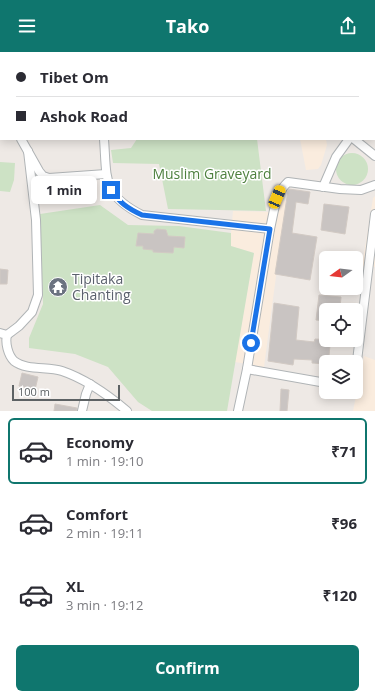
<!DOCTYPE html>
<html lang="en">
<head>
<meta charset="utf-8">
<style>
	:root { --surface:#fff; --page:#f2f2f3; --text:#2b2b33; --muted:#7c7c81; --line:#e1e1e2; --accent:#0f766e }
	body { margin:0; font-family:"Open Sans",sans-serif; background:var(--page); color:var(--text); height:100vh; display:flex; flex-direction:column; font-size:15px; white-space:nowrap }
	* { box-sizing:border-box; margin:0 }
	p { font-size:13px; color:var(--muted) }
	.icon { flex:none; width:22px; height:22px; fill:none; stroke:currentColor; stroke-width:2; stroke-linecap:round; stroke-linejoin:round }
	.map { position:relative; height:359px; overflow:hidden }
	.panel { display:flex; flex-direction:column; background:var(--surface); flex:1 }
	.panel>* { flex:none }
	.hud { position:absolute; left:0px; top:0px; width:375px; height:88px; box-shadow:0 2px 10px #0003; display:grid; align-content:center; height:88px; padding:0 16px; background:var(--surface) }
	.needle { width:26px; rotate:255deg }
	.tools { position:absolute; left:319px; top:199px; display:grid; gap:8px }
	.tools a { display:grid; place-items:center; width:44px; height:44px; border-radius:6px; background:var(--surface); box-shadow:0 2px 10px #0003; font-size:20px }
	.scale { position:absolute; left:12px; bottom:10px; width:108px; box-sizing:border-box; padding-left:4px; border:2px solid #5d6264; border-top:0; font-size:11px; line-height:14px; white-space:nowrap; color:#5d6264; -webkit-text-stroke:3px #fff; paint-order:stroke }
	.end { position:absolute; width:18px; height:18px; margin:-9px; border:5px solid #1a73e8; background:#fff; box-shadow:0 0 0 2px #fff }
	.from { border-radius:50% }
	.bubble { position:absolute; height:28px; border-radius:6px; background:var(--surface); box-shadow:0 2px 10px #0003; font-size:13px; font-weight:700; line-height:28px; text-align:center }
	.car { position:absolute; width:12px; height:24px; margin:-12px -6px; border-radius:5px; box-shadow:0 0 3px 1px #0007; background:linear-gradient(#f5c518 24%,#345 0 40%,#f5c518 0 76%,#345 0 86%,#f5c518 0) }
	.hud b { display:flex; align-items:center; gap:14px; height:38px; font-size:15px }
	.hud b+b { border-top:1px solid var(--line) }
	.hud i { width:10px; height:10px; background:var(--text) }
	ul { padding:7px 0 0; list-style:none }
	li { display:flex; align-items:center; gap:12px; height:66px; margin:0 8px 6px; padding:0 8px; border:2px solid transparent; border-radius:6px }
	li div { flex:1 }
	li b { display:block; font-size:15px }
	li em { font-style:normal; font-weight:700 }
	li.current { border-color:var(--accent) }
	li>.icon { width:36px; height:36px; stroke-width:1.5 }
	.cta { display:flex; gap:8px; margin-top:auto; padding:8px 16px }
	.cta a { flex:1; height:46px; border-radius:6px; background:var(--accent); color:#fff; font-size:16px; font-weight:700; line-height:46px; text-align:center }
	header { display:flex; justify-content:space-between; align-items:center; height:52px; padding:0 16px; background:var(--accent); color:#fff; font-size:18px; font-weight:700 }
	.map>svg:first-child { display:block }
	.commercial { fill:#faecde }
	.green { fill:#cde2c5 }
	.building { fill:#c9c4c2; stroke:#d2cac4 }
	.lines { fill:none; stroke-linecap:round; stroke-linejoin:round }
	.minor-casing { stroke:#b0b4b6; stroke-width:10 }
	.minor { stroke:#fff; stroke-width:8 }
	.route { stroke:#1a73e8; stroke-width:5 }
	.labels { text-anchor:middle; stroke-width:3; stroke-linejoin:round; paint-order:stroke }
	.park-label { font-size:14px; fill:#4e803f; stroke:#fff }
	.worship-label { font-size:14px; fill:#5b616d; stroke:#fff; text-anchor:start }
</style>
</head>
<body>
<header><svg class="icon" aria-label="menu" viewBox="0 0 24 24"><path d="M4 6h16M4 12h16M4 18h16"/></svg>Tako<svg class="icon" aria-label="share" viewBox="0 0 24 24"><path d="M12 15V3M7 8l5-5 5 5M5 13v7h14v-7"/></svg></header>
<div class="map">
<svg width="375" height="359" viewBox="0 0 375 359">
	<rect width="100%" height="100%" fill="#eee9e5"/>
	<g class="commercial">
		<path d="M300,87H326L327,93L321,113L318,117L306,118Z"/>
		<path d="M375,144V215L362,214L373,146Z"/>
		<path d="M277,147L286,149L264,315L235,310L254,201L230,194L231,181L233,159L274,160Z"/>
		<path d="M364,304L375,308V359H353Z"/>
	</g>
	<g class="green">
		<path d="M137,87H257L266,159L168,157L159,112L113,111L111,98L131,96Z"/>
		<circle cx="352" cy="117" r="16"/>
		<path d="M0,110L15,111L14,128L10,140L0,139Z"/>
		<path d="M100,153L128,173L179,174L231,181V194L254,201L227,359H152L138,350L108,315L75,302L29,296V286L43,252L40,162Z"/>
	</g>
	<g class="building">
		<path d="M289,137L310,140L308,152L296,150L292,181L317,185L310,228L275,222L288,139Z"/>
		<path d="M324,152L349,155L345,182L321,178Z"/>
		<path d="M157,177L166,178L168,184L185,185L184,196L174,195L173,201L153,200V198L143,197V194H136L138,181L154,182V179Z"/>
		<path d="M0,217L8,218L7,232H0Z"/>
		<path d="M319,243L341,245L340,256H335V258H326V269L316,268Z"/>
		<path d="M274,251L299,255L296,288L314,290L315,287L333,288V294L330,293L329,304L332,305L331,310H326V312L312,311V308L294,307L293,313L268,309Z"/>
		<path d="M22,321L38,325L35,338L19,334Z"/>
		<path d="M281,337L289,338L287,359H280Z"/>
		<path d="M55,352L77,356V359H54Z"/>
	</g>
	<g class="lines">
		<defs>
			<g id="minor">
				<path d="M98,0V1"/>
				<path d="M329,0V1"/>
				<path d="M36,1L37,0"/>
				<path d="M0,28H1"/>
				<path d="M21,87L39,119L43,124L49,126L106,122"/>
				<path d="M104,87C107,127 102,143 142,163L270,177C274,160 275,142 288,130L340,137L361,138L375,133"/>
				<path d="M354,87L375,104"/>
				<path d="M323,135L336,105L349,87"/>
				<path d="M0,281L7,283C5,291 8,303 14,309C27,319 48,314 62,319C86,327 108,343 127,359"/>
				<path d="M7,283L19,274L32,260L38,243L36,168L28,99"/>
				<path d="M247,317L326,331"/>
				<path d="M356,317L375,162"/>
				<path d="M82,359L86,342L90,332"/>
				<path d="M238,359L247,317L270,177"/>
			</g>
		</defs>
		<use href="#minor" class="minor-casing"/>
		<use href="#minor" class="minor"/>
	</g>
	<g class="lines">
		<path class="route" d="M111,138C120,151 127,156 142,163L270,177L251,291"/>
	</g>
	<defs>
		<symbol id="temple-disc" viewBox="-11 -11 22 22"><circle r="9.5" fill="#6b7280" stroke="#fff"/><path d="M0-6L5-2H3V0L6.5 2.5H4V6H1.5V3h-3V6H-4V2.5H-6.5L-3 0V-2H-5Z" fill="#fff"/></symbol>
	</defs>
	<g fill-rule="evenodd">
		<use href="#temple-disc" x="47" y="224" width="22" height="22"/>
	</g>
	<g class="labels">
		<g class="park-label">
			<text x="212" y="127">Muslim Graveyard</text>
		</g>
		<g class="worship-label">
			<text x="72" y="232">Tipitaka<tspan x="72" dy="16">Chanting</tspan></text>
		</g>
	</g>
</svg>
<div class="tools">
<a><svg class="needle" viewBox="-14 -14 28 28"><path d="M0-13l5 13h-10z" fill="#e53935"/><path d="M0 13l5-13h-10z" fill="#7c7c81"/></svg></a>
<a><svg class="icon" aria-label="locate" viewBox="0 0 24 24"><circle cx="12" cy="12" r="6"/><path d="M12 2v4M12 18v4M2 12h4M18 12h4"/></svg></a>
<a><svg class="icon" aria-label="layers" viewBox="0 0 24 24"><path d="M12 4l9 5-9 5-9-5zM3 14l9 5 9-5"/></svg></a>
</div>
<div class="scale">100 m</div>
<i class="end from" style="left:251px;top:291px"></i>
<i class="end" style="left:111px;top:138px"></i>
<div class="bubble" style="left:31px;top:124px;width:66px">1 min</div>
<i class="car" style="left:277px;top:145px;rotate:23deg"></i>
<div class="hud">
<b><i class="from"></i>Tibet Om</b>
<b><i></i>Ashok Road</b>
</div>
</div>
<section class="panel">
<ul>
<li class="current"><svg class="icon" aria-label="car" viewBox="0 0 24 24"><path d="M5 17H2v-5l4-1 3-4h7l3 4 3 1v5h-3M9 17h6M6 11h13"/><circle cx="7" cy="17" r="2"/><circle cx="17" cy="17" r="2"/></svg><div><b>Economy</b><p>1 min · 19:10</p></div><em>₹71</em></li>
<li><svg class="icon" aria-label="car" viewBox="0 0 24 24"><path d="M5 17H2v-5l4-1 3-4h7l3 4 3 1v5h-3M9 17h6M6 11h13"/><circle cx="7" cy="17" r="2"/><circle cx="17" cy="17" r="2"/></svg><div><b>Comfort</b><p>2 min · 19:11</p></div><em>₹96</em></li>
<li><svg class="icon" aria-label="car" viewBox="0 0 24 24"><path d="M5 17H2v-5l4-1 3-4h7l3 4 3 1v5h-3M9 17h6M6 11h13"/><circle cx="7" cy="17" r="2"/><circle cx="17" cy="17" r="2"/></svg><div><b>XL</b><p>3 min · 19:12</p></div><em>₹120</em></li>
</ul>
<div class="cta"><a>Confirm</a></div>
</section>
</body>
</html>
